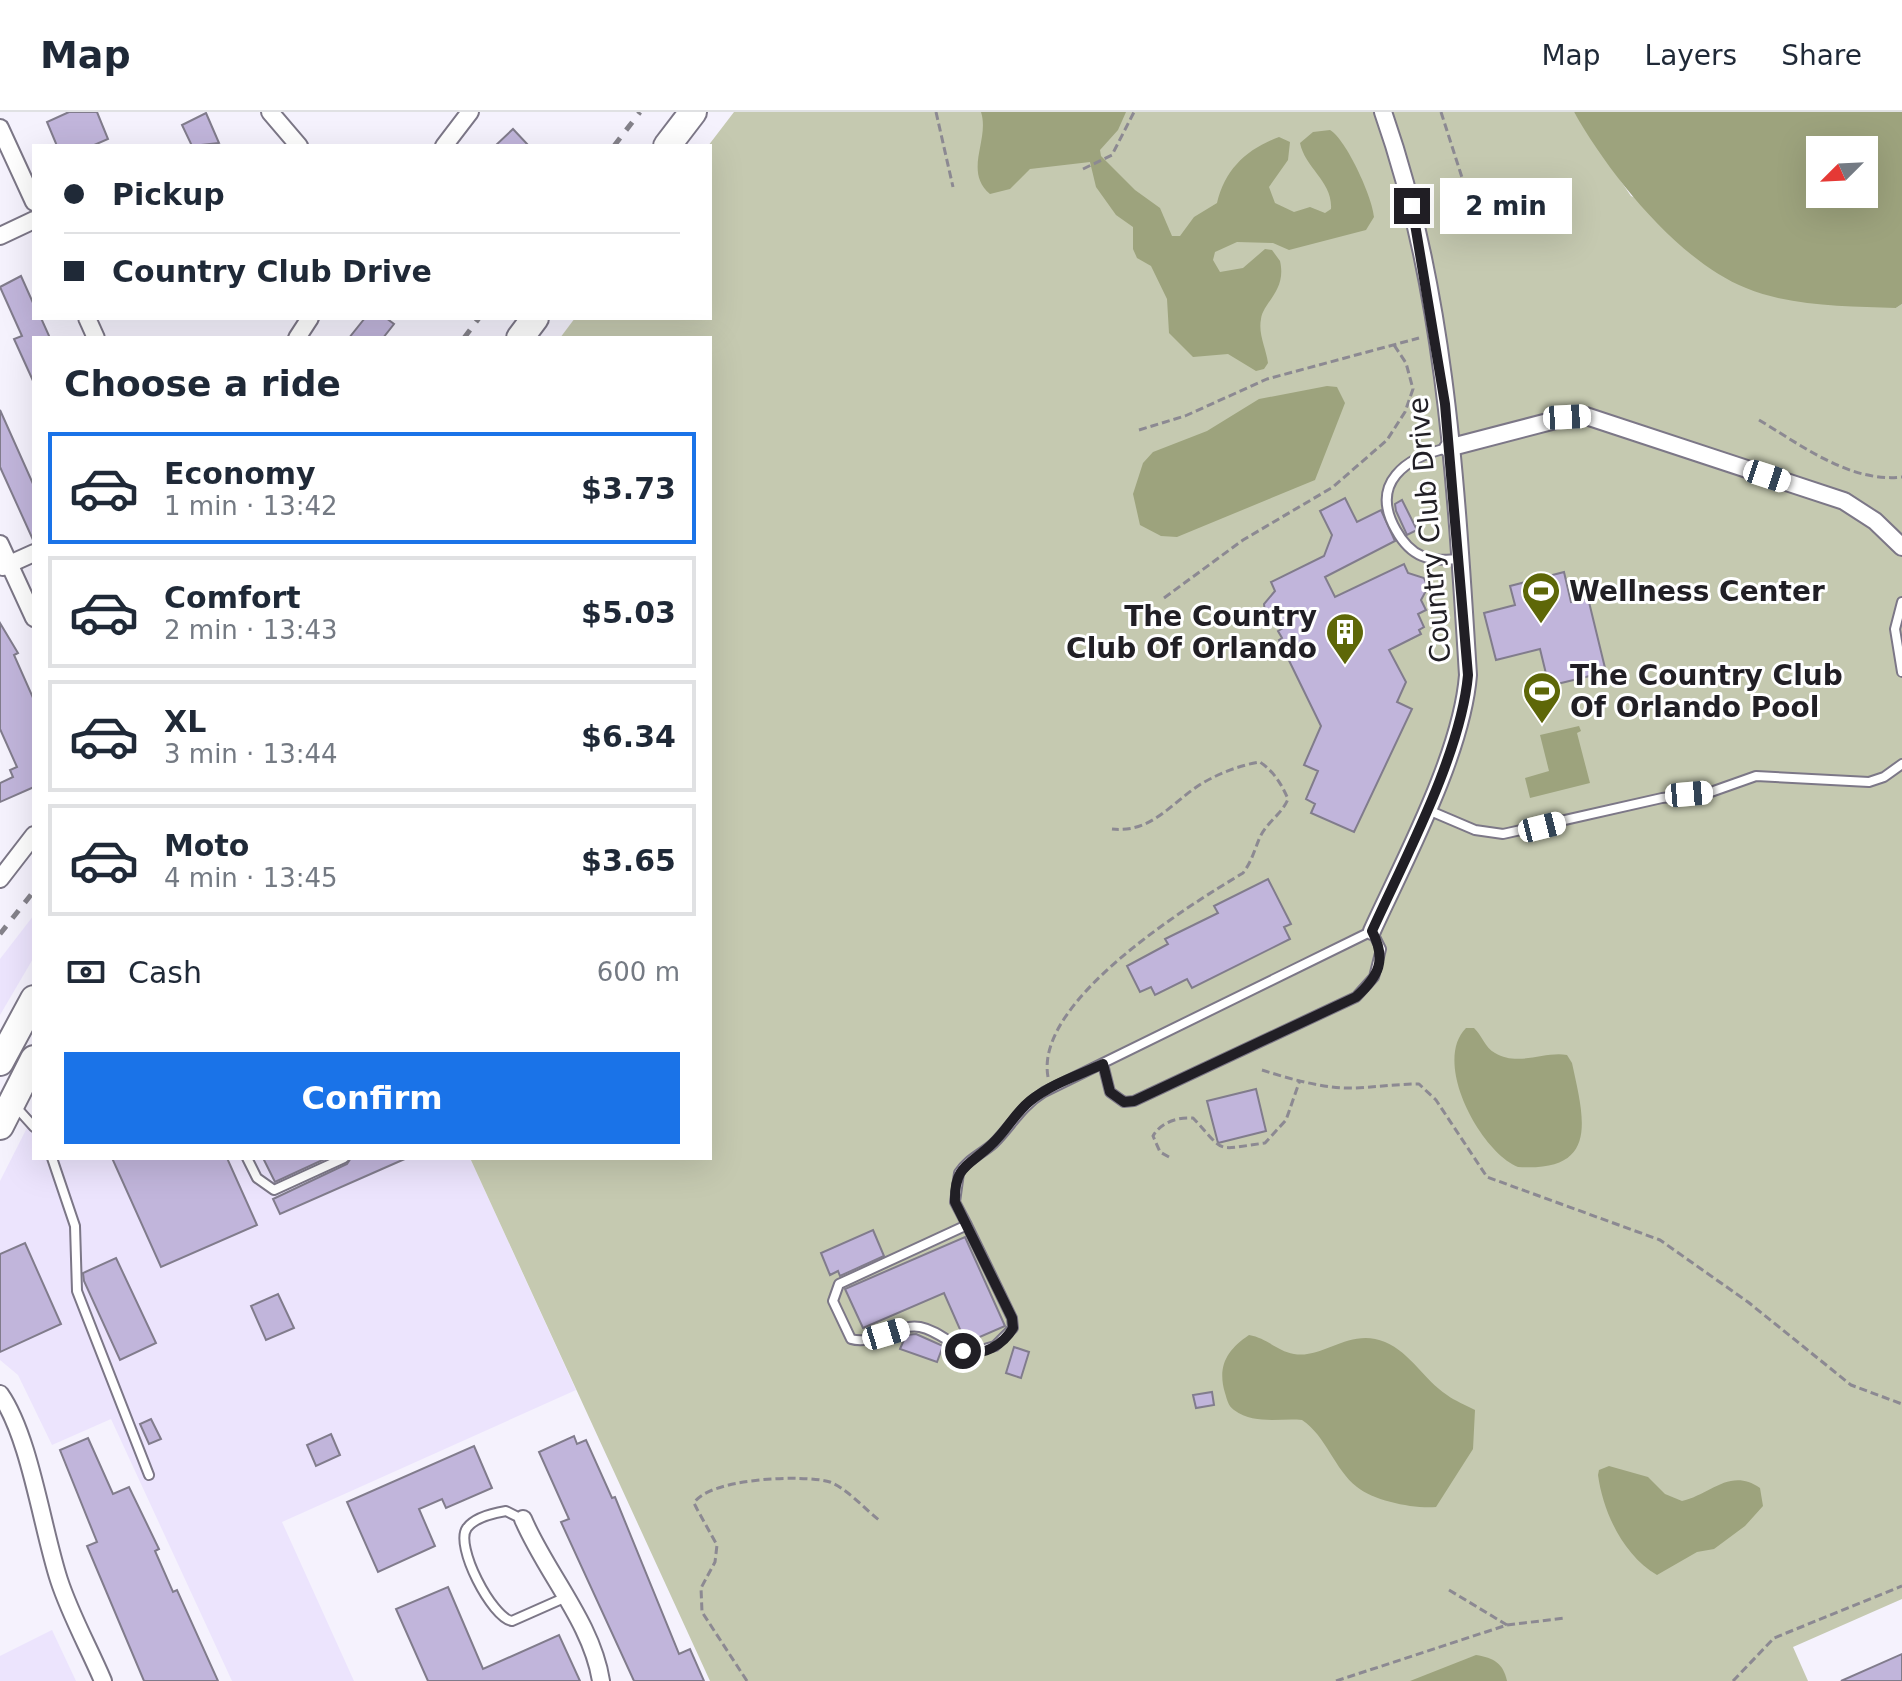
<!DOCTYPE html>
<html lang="en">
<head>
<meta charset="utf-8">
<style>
	:root { --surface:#fff; --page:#f6f6f7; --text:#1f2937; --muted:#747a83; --line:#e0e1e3; --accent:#1a73e8 }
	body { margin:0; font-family:"DejaVu Sans",sans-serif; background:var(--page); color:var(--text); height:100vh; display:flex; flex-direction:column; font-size:30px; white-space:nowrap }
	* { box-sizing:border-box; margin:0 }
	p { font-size:26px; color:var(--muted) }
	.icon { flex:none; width:44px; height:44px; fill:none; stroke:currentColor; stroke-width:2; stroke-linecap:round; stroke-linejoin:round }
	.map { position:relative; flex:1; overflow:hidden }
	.side { position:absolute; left:32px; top:224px; width:680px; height:824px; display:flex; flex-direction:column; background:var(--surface); border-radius:0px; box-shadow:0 8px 32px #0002 }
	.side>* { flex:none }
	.guide { position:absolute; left:32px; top:32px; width:680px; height:176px; border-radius:0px; box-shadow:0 8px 32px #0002; display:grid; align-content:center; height:176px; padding:0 32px; background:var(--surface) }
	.needle { width:52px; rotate:246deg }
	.buttons { position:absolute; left:1806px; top:24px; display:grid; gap:16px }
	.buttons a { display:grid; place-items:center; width:72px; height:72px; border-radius:0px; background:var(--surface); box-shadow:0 8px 32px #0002; font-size:40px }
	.end { position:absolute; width:36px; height:36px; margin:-18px; border:10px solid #211f25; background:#fff; box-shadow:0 0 0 4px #fff }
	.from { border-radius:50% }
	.bubble { position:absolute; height:56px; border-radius:0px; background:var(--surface); box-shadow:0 8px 32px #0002; font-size:26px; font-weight:700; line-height:56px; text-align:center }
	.car { position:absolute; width:24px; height:48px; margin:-24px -12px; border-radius:10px; box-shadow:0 0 6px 2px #0007; background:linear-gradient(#fff 24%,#345 0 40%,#fff 0 76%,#345 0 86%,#fff 0) }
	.guide b { display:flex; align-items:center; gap:28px; height:76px; font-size:30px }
	.guide b+b { border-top:2px solid var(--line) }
	.guide i { width:20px; height:20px; background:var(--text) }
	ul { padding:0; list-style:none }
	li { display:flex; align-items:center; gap:24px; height:112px; margin:0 16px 12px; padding:0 16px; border:4px solid var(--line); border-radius:0px }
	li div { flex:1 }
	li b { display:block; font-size:30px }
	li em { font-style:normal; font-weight:700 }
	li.selected { border-color:var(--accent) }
	li>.icon { width:72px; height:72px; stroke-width:1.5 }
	h2 { padding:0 32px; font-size:36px; line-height:96px }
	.pay { display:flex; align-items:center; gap:20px; height:88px; padding:0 32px; font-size:30px }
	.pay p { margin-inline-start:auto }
	.button { display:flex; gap:16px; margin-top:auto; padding:16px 32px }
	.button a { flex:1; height:92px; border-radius:0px; background:var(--accent); color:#fff; font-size:32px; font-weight:700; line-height:92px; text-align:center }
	header { display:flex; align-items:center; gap:48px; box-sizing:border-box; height:112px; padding:0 40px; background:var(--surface); border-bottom:2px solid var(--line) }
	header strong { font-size:38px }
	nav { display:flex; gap:44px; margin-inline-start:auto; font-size:28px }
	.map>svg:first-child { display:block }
	.built { fill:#ece4fd }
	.green { fill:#c5c9b0 }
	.water { fill:#9da37d; fill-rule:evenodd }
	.building { fill:#c1b5db; stroke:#817c8c; stroke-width:2 }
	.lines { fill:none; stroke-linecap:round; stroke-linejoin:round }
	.lane-casing { stroke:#7c7787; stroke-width:12 }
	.street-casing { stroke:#7c7787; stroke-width:20 }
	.primary-casing { stroke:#7c7787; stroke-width:30 }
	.path { stroke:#8c8992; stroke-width:3; stroke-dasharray:8 4; stroke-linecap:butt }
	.lane { stroke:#fff; stroke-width:8 }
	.street { stroke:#fff; stroke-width:16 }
	.primary { stroke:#fff; stroke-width:26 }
	.rail { stroke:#84828a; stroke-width:5; stroke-dasharray:10 10; stroke-linecap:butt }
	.route { stroke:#211f25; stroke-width:10 }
	.labels { text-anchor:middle; stroke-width:6; stroke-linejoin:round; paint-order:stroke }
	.street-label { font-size:28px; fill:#211f25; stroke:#fff }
	.poi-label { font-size:28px; font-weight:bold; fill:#211f25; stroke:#fff; text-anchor:start }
</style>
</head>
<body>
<header>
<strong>Map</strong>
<nav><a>Map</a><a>Layers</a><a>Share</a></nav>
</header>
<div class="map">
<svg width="1902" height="1569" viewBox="0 0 1902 1569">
	<rect width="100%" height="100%" fill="#f5f2fd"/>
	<g class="built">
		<path d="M34,803V845L0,903V847Z"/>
		<path d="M34,1002V1046H470L576,1278L282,1410L354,1569H232L111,1307L52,1333L18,1263L0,1248V1069Z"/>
		<path d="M52,1518L76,1569H0V1544Z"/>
	</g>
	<path class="green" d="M734,0H1574L1631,84L1896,196L1902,192V1487L1793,1535L1808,1569H710L470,1046H710V226H560L575,206H710L708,34Z"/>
	<g class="water">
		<path d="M981,0H1126L1118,18L1100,38L1101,44L1135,78L1160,96L1172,124H1180L1194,105L1217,91C1225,57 1247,37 1279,25L1290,30L1288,48L1269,75L1275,91L1294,100L1310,95L1325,101L1331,97C1333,70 1305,56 1300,31L1313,20L1330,18C1346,27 1373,86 1374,105L1366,118L1289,138L1273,131L1237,130L1215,140L1213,148L1220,160L1243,156L1265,137L1272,138L1280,149C1287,179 1263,190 1261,207C1258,222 1266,236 1268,251L1264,257L1256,259L1228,242L1193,245L1169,221L1167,187L1151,154L1137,146L1133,137V115L1116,103L1096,75L1090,50L1030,57L1010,77L990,82C963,59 990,28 981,0Z"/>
		<path d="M1574,0H1902V192L1896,196C1847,194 1792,195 1746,176C1678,149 1609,62 1574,0ZM1820,38H1864V82H1820Z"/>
		<path d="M1327,274L1337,275L1345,291L1315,368L1177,425L1161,424L1140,413L1133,382L1143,351L1153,340L1207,319L1259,287Z"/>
		<path d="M1579,614L1581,619L1577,621L1590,671L1530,686L1525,666L1549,659L1540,623Z"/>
		<path d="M1466,916H1474C1482,923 1485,936 1495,941C1518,955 1544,939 1567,943L1572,951C1584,1007 1600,1060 1518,1055C1480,1039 1432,950 1466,916Z"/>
		<path d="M1249,1223C1267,1226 1277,1239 1294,1242C1324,1247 1350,1215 1385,1230C1411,1241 1424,1268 1447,1283C1455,1289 1466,1293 1475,1298L1473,1337L1436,1395C1414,1397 1374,1389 1357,1375C1334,1357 1327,1325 1302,1308C1279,1306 1255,1313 1234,1298C1228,1294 1227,1287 1225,1281C1217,1254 1227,1238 1249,1223Z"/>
		<path d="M1609,1354L1648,1365L1665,1382L1682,1389C1710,1383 1730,1355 1760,1376L1763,1394L1745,1414L1714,1437L1697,1440L1657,1463C1623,1443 1603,1400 1598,1363L1599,1358Z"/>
		<path d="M1476,1543C1494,1546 1503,1551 1507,1569H1410Z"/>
	</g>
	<g class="building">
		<path d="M69,0H97L108,27L92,34H57L47,10Z"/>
		<path d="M206,1L219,31L192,34L182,13Z"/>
		<path d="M513,17L529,34H495Z"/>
		<path d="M21,164L34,193V206H41L50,226H34V271L14,227L22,224L0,175Z"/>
		<path d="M365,206H386L394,212L383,226H349Z"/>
		<path d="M0,298L34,374V430L0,355Z"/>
		<path d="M1345,386L1357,410L1381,398L1395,429L1325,465L1335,485L1404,452L1408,461L1424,466L1428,475L1421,488L1426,498L1418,502L1424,515L1419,518L1421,522L1389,538L1406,570L1397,590L1412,597L1354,720L1311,701L1315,692L1306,687L1318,659L1304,653L1321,614L1279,528L1282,526L1278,519L1285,515L1265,500L1264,492L1275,479L1271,470L1324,444L1332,423L1320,399Z"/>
		<path d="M1402,388L1417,418L1407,423L1396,399L1395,392Z"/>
		<path d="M1564,460L1571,490L1588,486L1606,560L1549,574L1540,537L1496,548L1484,501L1515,493L1510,474Z"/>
		<path d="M0,511L18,541L14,543L34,588V675L0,690V671L13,665L10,658L17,655L0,617Z"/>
		<path d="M1268,767L1291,812L1284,815L1290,827L1192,876L1187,867L1155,883L1151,875L1140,880L1127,854L1168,832L1165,827L1218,801L1214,794Z"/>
		<path d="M1256,977L1266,1019L1218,1031L1207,989Z"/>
		<path d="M112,1046H227L257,1113L161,1155Z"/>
		<path d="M263,1046H327L275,1070Z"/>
		<path d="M351,1046H407L280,1102L273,1087L347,1052Z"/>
		<path d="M873,1118L884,1144L840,1164L838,1159L830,1163L821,1141Z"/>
		<path d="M965,1125L1005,1214L966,1231L944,1181L863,1216L845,1177Z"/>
		<path d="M25,1131L61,1212L0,1240V1142Z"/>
		<path d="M116,1146L156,1231L120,1248L84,1169L83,1161Z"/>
		<path d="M278,1182L294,1216L266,1228L251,1194Z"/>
		<path d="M916,1222L943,1234L937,1250L900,1237L906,1223Z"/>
		<path d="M1014,1235L1029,1240L1021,1266L1006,1261Z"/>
		<path d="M1212,1280L1214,1293L1196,1296L1193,1283Z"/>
		<path d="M151,1307L161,1327L149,1332L140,1312Z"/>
		<path d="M331,1322L340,1343L316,1354L307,1333Z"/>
		<path d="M574,1324L577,1332L586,1328L612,1386L615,1385L679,1542L690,1537L704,1569H634L561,1410L569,1407L539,1340Z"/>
		<path d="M88,1326L113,1382L129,1375L159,1437L155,1439L173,1480L177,1478L218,1569H144L87,1434L97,1430L60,1338Z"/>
		<path d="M474,1334L492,1376L446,1396L442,1387L419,1397L435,1434L378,1460L347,1390Z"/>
		<path d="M448,1475L483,1557L559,1523L580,1569H428L396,1497Z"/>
		<path d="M1902,1542V1569H1841Z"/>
	</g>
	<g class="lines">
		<defs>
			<g id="lane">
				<path d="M1448,336C1406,345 1369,371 1396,418C1402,429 1410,439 1422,444C1434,449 1447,448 1460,447"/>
				<path d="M1902,490L1895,517L1902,560"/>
				<path d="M1428,698L1475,718L1503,722L1662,686L1708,681L1756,664L1869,670L1884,665L1902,652"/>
				<path d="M16,995L34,1015"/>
				<path d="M52,1046L75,1114L77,1179L149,1363"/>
				<path d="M247,1046L257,1066L274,1078L344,1046"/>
				<path d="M967,1113L1012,1206L1013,1216L995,1234L971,1241C953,1235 940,1219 920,1215C896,1211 874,1234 851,1227L833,1189L839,1172L967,1113L955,1090L959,1061C968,1047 982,1042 994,1031C1012,1013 1020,995 1044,980L1372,819L1381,837L1374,865L1356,885L1134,989L1124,990L1110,980L1103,952"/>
				<path d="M522,1407L506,1399C494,1401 475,1405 467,1416C454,1433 492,1506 512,1509L564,1486"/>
			</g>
			<g id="street">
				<path d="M270,0L299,34"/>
				<path d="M0,16L34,90"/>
				<path d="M444,34L470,0"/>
				<path d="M0,124L34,108"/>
				<path d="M87,206L96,226"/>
				<path d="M297,226L310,206"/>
				<path d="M1448,336L1567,305L1586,304L1844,389L1875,409L1902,435"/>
				<path d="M0,432L34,506"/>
				<path d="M3,455L34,441"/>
				<path d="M0,767L34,723"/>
				<path d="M1372,819C1405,747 1462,641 1468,563C1456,374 1446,179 1383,0"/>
				<path d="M0,1282C30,1325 42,1416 59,1468C70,1502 89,1536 103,1569"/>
				<path d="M523,1407C546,1461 592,1511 601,1569"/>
			</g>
			<g id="primary">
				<path d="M667,34L693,0"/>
				<path d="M520,226L535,206"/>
				<path d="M0,950L34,887"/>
				<path d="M0,1014L34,947"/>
			</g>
		</defs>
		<use href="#lane" class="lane-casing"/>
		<use href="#street" class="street-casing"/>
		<use href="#primary" class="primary-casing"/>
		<g class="path">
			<path d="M936,0L953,75"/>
			<path d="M1441,0L1466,78"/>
			<path d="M1083,57L1112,43L1134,0"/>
			<path d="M1759,308C1801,333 1850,371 1902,365"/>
			<path d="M1139,318L1185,304L1267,267L1419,226"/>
			<path d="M1164,486L1243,428L1333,375L1387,328L1405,300L1413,277L1406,251L1394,233"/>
			<path d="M1262,958C1290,967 1325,977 1355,976C1377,975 1397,972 1419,972L1436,988L1487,1065L1660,1128L1748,1190L1851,1273L1902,1292"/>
			<path d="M1048,965C1034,889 1188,794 1243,761C1252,749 1254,739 1260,725C1267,710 1282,702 1288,687C1281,671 1274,660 1260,650C1239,653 1212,664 1195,676C1168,695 1149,721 1112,717"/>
			<path d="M1169,1045L1160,1040L1153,1024C1161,1010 1178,1005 1193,1006C1227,1042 1213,1038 1265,1031L1286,1008L1300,968"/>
			<path d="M1449,1478L1507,1513"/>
			<path d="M747,1569L702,1500L701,1476L715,1450L717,1433L697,1397L694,1391C709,1366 804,1362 830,1370C846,1376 865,1397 879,1408"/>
			<path d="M1336,1569L1507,1513L1565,1506"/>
			<path d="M1733,1569L1774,1526L1902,1474"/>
		</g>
		<use href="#lane" class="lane"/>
		<use href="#street" class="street"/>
		<use href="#primary" class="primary"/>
		<g class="rail">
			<path d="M614,34L640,0"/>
			<path d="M464,226L479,206"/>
			<path d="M0,822L34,779"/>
		</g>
	</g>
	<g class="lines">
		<path class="route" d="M963,1239C983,1245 1003,1233 1013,1216L1012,1206L955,1090C954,1052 970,1054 993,1031C1007,1018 1015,1001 1030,989C1051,972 1079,963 1103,952L1110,980L1124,990L1134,989L1356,885C1379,864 1387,848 1372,819C1405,746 1461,642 1468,563L1445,292L1412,94"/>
	</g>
	<defs>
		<symbol id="stadium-pin" viewBox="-11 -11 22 30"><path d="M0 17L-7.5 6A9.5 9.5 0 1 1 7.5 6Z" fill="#5e6708" stroke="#fff"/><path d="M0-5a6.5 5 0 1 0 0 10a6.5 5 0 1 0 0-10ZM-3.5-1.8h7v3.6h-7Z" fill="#fff"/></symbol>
		<symbol id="building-pin" viewBox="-11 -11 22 30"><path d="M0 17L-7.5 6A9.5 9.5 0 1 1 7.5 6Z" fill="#5e6708" stroke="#fff"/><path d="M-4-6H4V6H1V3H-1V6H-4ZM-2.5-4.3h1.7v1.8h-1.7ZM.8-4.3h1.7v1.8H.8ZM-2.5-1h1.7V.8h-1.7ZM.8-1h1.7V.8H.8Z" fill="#fff"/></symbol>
	</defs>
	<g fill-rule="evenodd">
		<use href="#stadium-pin" x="1519" y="457" width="44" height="60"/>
		<use href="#building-pin" x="1323" y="498" width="44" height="60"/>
		<use href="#stadium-pin" x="1520" y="557" width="44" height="60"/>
	</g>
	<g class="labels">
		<g class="street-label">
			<text transform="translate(1429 418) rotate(-95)" y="10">Country Club Drive</text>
		</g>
		<g class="poi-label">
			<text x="1569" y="489">Wellness Center</text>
			<text x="1317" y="514" text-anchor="end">The Country<tspan x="1317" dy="32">Club Of Orlando</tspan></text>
			<text x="1570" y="573">The Country Club<tspan x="1570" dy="32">Of Orlando Pool</tspan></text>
		</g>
	</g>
</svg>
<div class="buttons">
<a><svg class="needle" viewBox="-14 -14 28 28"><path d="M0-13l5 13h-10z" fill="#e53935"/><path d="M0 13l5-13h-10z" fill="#747a83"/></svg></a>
</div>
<i class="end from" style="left:963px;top:1239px"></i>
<i class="end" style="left:1412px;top:94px"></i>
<div class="bubble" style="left:1440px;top:66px;width:132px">2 min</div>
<i class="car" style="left:1567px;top:305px;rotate:87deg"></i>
<i class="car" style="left:1767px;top:364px;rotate:108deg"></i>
<i class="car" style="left:1689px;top:682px;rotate:85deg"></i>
<i class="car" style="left:1542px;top:715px;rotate:76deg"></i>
<i class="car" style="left:886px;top:1222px;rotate:73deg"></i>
<div class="guide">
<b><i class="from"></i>Pickup</b>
<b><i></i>Country Club Drive</b>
</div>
<section class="side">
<h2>Choose a ride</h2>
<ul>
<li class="selected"><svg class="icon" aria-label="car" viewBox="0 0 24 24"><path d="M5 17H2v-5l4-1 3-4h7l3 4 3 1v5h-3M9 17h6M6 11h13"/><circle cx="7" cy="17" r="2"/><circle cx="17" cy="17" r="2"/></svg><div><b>Economy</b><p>1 min · 13:42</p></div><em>$3.73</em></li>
<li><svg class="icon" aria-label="car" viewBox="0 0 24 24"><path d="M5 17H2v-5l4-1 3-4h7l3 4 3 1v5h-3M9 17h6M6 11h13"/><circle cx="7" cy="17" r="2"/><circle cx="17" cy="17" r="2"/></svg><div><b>Comfort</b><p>2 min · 13:43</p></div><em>$5.03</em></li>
<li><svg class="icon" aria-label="car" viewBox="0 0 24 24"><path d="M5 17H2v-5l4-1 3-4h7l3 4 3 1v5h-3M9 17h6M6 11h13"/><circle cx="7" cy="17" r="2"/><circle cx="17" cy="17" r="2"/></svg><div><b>XL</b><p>3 min · 13:44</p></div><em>$6.34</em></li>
<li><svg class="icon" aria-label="car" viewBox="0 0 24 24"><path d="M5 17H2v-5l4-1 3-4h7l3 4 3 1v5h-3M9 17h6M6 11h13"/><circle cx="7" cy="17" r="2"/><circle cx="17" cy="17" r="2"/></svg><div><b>Moto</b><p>4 min · 13:45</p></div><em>$3.65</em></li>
</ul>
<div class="pay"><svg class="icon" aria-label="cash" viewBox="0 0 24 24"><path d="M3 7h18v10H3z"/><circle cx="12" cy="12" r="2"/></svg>Cash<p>600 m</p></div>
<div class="button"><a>Confirm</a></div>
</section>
</div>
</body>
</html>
